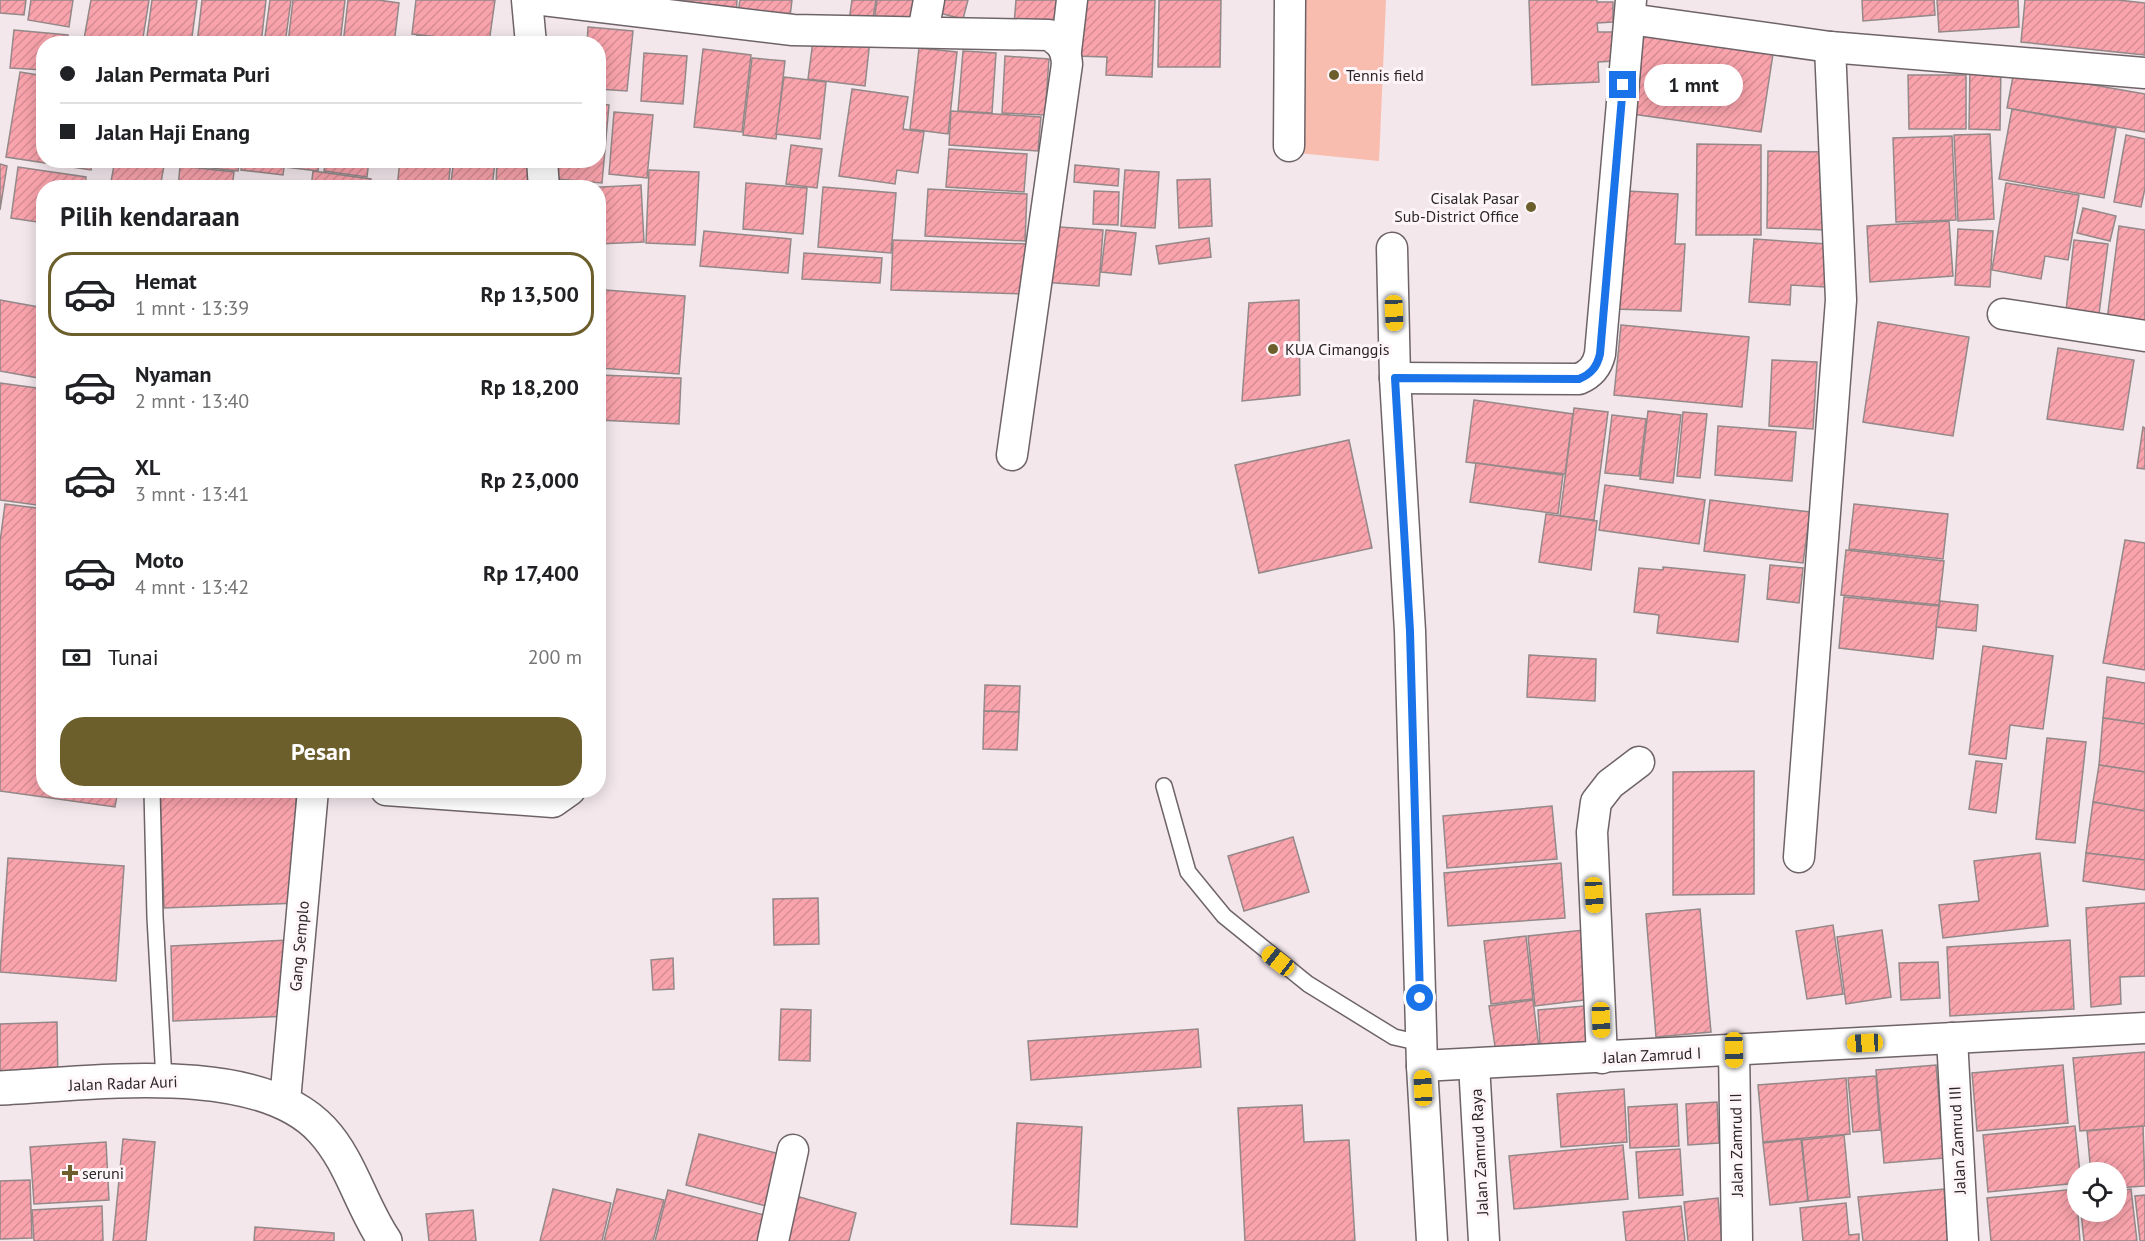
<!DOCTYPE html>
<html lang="id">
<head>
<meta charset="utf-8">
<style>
	:root { --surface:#fff; --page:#f6f6f6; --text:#202124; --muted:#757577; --line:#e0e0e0; --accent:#6c5f2c }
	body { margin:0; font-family:"PT Sans",sans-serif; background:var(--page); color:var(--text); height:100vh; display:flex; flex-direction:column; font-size:22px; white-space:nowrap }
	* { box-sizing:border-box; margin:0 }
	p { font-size:20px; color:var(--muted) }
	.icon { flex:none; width:33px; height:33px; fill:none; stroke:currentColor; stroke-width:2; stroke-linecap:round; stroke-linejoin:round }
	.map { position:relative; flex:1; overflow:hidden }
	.side { position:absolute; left:36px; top:180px; width:570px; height:618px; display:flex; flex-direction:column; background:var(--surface); border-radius:24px; box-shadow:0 3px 15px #0003 }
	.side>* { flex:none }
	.banner { position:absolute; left:36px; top:36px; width:570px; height:132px; border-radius:24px; box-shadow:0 3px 15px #0003; display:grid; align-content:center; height:132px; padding:0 24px; background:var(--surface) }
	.tools { position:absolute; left:2067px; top:1162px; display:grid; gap:12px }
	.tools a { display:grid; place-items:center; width:60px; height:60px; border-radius:50%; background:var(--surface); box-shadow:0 3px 15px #0003; font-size:30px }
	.end { position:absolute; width:27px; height:27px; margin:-14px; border:8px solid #1a73e8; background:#fff; box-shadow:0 0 0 3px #fff }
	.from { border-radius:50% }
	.bubble { position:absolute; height:42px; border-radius:21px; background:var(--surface); box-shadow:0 3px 15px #0003; font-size:20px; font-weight:700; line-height:42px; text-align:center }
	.car { position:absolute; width:18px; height:36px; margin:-18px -9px; border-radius:8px; box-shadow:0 0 4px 2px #0007; background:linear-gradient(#f5c518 24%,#345 0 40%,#f5c518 0 76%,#345 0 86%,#f5c518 0) }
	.banner b { display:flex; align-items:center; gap:21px; height:57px; font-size:22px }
	.banner b+b { border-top:2px solid var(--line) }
	.banner i { width:15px; height:15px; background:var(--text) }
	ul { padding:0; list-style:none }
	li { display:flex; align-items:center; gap:18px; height:84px; margin:0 12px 9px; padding:0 12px; border:3px solid transparent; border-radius:24px }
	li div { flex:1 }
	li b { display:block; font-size:22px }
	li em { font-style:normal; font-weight:700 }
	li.on { border-color:var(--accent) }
	li>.icon { width:54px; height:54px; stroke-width:1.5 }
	h2 { padding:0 24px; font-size:27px; line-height:72px }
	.pay { display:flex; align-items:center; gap:15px; height:66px; padding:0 24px; font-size:22px }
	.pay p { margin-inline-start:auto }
	.cta { display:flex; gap:12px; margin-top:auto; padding:12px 24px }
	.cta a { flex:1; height:69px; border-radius:24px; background:var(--accent); color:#fff; font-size:24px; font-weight:700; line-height:69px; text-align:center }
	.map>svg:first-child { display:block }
	.pitch { fill:#f9bdaf }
	.building { fill:url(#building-hatch); stroke:#948889; stroke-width:1.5 }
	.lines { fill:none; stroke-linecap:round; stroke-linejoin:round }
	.lane-casing { stroke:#6e6468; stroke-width:18 }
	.street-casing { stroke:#6e6468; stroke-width:33 }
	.secondary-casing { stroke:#6e6468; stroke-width:36 }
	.lane { stroke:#fff; stroke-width:15 }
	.street { stroke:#fff; stroke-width:30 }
	.secondary { stroke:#fff; stroke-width:33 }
	.route { stroke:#1a73e8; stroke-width:8 }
	.poi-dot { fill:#6c5f2c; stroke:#fef5f9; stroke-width:2 }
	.labels { text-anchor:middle; stroke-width:6; stroke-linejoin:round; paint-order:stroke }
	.poi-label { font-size:16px; fill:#2b2729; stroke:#fef5f9; text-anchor:start }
	.street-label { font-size:16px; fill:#2b2729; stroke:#fef5f9 }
</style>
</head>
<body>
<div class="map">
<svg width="2145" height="1241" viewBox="0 0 2145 1241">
	<defs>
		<pattern id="building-hatch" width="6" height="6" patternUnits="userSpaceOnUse" patternTransform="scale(1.5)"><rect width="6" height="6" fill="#f9a3ac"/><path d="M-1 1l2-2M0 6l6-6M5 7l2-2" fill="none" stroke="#d68c94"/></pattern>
	</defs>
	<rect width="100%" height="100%" fill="#f3e7ec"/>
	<path class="pitch" d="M1294,0H1386L1379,161L1278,151Z"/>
	<g class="building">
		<path d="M0,0H26L24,15L0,13Z"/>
		<path d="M31,0H73L69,27L28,20Z"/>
		<path d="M91,0H149L142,44H110L84,39Z"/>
		<path d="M152,0H197L191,44H146Z"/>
		<path d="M202,0H266L261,44H197Z"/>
		<path d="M270,0H291L285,44H264Z"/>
		<path d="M293,0H345L340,44L288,43Z"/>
		<path d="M348,0H378L399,3L394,44H343Z"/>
		<path d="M416,0H495L489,43L412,34Z"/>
		<path d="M677,0H737L736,15L676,9Z"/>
		<path d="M740,0H792L789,25L737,19Z"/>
		<path d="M852,0H876L871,31L848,28Z"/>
		<path d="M877,0H919L916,27L874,22Z"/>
		<path d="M938,0H968L963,19L935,12Z"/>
		<path d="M1016,0H1064L1063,27L1014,25Z"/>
		<path d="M1076,0H1155L1152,77L1106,75L1107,57L1074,56Z"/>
		<path d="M1159,0H1221L1220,67H1158Z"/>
		<path d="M1529,0H1597V2H1613V22L1597,23L1598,32H1614L1615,61L1598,62L1599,82L1532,85Z"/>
		<path d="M1862,0H1934L1935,15L1863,21Z"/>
		<path d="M1937,0H2018L2019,27L1939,32Z"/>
		<path d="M2025,0H2118L2145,3V55L2021,42Z"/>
		<path d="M588,27L633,31L627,91L598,89V44H587Z"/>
		<path d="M14,30L68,35L67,44H44V70L10,68Z"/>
		<path d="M814,33L870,40L865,86L808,79Z"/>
		<path d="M417,35L486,43V44H416Z"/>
		<path d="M1636,35L1773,54L1761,132L1625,113Z"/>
		<path d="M919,48L957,52L948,134L910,129Z"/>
		<path d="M703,49L751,55L742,132L694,127Z"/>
		<path d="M963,51L996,53L992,113L958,111Z"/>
		<path d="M644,53L687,56L683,104L641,101Z"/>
		<path d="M1005,56L1049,59L1045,115L1002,113Z"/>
		<path d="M752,58L785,61L776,139L743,135Z"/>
		<path d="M1970,64L2001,65L2000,130L1969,129Z"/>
		<path d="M2014,71L2145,94V132L2007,108Z"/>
		<path d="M20,72L44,76V160H92L91,170L6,157Z"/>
		<path d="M1908,75H1966V129H1909Z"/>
		<path d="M784,77L826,82L820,139L776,134Z"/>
		<path d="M852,89L908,97L903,129L924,132L918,173L897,170L895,184L839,176Z"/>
		<path d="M598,104L609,105L602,183L557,179L559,160H598Z"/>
		<path d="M2012,109L2116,128L2104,198L1999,179Z"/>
		<path d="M951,111L1041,117L1038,151L949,145Z"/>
		<path d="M614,112L653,115L647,178L609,174Z"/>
		<path d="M1990,134L1994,219L1958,221L1954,135Z"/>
		<path d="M2126,135L2145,139V188L2141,207L2114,202Z"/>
		<path d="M1952,136L1956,220L1896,222L1893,138Z"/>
		<path d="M1697,144L1761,145V235H1696Z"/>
		<path d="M791,145L822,149L817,188L786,184Z"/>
		<path d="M949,149L1027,154L1024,192L946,187Z"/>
		<path d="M1768,151L1828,152L1827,230L1767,228Z"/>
		<path d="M115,160H165L160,188L110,187Z"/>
		<path d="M176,160H240L238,171L175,164Z"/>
		<path d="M242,160H285L283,175L241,170Z"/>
		<path d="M286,160H320L318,171L285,167Z"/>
		<path d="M326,160H369L367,177L324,171Z"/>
		<path d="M400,160H451L448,188H397Z"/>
		<path d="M454,160L495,162L492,188H450Z"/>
		<path d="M497,160H534V188H496Z"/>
		<path d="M0,164L7,166L0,210Z"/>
		<path d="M1075,165L1119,169L1118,186L1074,182Z"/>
		<path d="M180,166L234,172L232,188H178Z"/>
		<path d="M18,167L86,177L85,188H44V223L11,218Z"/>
		<path d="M649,170L699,172L695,245L646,243Z"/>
		<path d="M1125,170L1159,172L1155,228L1121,226Z"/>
		<path d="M313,171L371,179L370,188H311Z"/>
		<path d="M1210,179L1212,226L1179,228L1177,180Z"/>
		<path d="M746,183L807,188L803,234L743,229Z"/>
		<path d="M2006,183L2079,195L2068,260L2045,256L2041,279L1992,270Z"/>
		<path d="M641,185L644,242L598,244V188H582Z"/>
		<path d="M823,187L896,193L891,253L818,247Z"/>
		<path d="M928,189L1027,194L1025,241L925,236Z"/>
		<path d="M1094,191L1119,192L1118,225L1093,224Z"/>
		<path d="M1628,191L1678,194L1675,244H1685L1681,311L1612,309L1616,241L1626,242Z"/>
		<path d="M2083,208L2116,216L2110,241L2077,233Z"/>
		<path d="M1949,221L1953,276L1870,282L1867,226Z"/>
		<path d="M1045,226L1103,230L1099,286L1041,282Z"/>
		<path d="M2119,226L2145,230V325L2107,320Z"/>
		<path d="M1958,229L1993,231L1990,287L1955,285Z"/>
		<path d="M1106,230L1136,233L1131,275L1101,272Z"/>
		<path d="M704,231L791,239L788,273L700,266Z"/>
		<path d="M1209,238L1211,257L1159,264L1156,246Z"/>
		<path d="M1754,239L1827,244L1825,287L1791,285L1790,305L1749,302Z"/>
		<path d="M893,240L1030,244L1028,294L891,290Z"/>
		<path d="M2074,240L2108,244L2099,314L2066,311Z"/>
		<path d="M804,253L882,258L880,283L802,279Z"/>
		<path d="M605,290L685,296L679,374L600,368L598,335L602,336Z"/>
		<path d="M0,300L44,308V379L0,371Z"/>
		<path d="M1299,300L1300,395L1242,401L1249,303Z"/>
		<path d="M1878,322L1969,337L1953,436L1863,422Z"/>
		<path d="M1621,325L1749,337L1742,407L1614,395Z"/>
		<path d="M2058,348L2134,360L2123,430L2047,419Z"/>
		<path d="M1772,360L1817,362L1813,429L1769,426Z"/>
		<path d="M598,375L681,378L679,424L598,420Z"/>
		<path d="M0,383L44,389V506L0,500Z"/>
		<path d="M1474,400L1573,414L1565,474L1466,462Z"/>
		<path d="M1574,408L1608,412L1594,520L1560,516Z"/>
		<path d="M1648,411L1681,415L1673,483L1640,479Z"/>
		<path d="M1683,412L1707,414L1700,478L1677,476Z"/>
		<path d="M1612,415L1646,419L1639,476L1605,473Z"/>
		<path d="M1718,426L1796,432L1792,481L1715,475Z"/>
		<path d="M2143,427L2145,428V469L2137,468Z"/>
		<path d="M1349,440L1372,548L1259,573L1235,465Z"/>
		<path d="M1476,463L1563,475L1558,514L1470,502Z"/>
		<path d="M1605,485L1705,500L1699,544L1599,530Z"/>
		<path d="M1710,500L1810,512L1803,563L1704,551Z"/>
		<path d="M5,504L44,509V790H118L115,807L0,791V542Z"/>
		<path d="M1854,504L1948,514L1943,559L1849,549Z"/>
		<path d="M1546,514L1597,521L1591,570L1539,562Z"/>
		<path d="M2125,540L2145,543V670L2103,663Z"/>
		<path d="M1846,550L1944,561L1939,605L1841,595Z"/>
		<path d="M1770,565L1803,568L1799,603L1767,599Z"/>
		<path d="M1663,567L1745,575L1738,642L1657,633L1659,615L1634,612L1639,568L1663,570Z"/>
		<path d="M1844,597L1939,606L1933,659L1839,648Z"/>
		<path d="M1940,601L1978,605L1976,631L1936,627Z"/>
		<path d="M1983,646L2053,656L2043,729L2010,725L2006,759L1969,754Z"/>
		<path d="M1529,655L1596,659L1595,701L1527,697Z"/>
		<path d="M2107,677L2145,683V724L2103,718Z"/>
		<path d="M985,685L1020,686L1019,712L984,711Z"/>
		<path d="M984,711L1019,712L1017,750L983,749Z"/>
		<path d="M2103,718L2145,724V772L2099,765Z"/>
		<path d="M2047,738L2086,742L2075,843L2036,839Z"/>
		<path d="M1976,761L2002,764L1996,813L1969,809Z"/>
		<path d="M2099,765L2145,772V811L2093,802Z"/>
		<path d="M1754,771V894L1673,895V772Z"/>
		<path d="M160,790H296L299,903L164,908Z"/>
		<path d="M2093,802L2145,811V860L2086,853Z"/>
		<path d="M1552,806L1557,859L1447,868L1443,816Z"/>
		<path d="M1293,837L1309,892L1244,911L1228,856Z"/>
		<path d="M2040,853L2048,926L1943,938L1939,905L1979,901L1974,861Z"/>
		<path d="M2086,853L2145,860V890L2083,881Z"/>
		<path d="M8,858L124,866L116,981L0,972Z"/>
		<path d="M1561,863L1565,918L1448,926L1444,873Z"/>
		<path d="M818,898L819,944L774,945L773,899Z"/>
		<path d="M2145,903V976L2120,977L2121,1004L2091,1007L2086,908Z"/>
		<path d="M1700,909L1711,1032L1656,1037L1646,914Z"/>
		<path d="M1833,925L1843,994L1807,999L1796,931Z"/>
		<path d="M1584,930L1592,999L1535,1006L1528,936Z"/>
		<path d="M1882,930L1891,997L1846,1004L1837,937Z"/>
		<path d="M1526,936L1533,999L1491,1004L1484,941Z"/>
		<path d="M288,940L291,1016L173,1021L171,946Z"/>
		<path d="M2070,940L2074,1009L1950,1016L1947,947Z"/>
		<path d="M673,958L674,989L653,990L651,960Z"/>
		<path d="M1938,962L1940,998L1901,1000L1899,963Z"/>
		<path d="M1533,1000L1539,1048L1496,1053L1489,1006Z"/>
		<path d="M1596,1005L1597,1041L1540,1045L1538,1010Z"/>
		<path d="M781,1009L811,1010L810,1061L779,1060Z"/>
		<path d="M57,1022L58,1084L0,1086V1024Z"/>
		<path d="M1198,1029L1201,1067L1031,1080L1028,1041Z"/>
		<path d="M2145,1052V1126L2080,1131L2073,1058Z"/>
		<path d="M1936,1065L1944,1158L1884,1163L1876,1070Z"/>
		<path d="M2063,1065L2068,1123L1977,1131L1972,1073Z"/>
		<path d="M1876,1076L1880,1130L1853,1132L1848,1078Z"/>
		<path d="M1846,1078L1850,1134L1763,1142L1758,1085Z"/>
		<path d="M1624,1089L1627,1142L1561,1147L1557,1094Z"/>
		<path d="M1717,1102L1719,1143L1688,1145L1686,1104Z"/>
		<path d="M1677,1104L1679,1146L1630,1148L1628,1107Z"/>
		<path d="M1302,1105L1304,1142L1349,1140L1355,1241H1245L1238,1108Z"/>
		<path d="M1017,1123L1082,1127L1077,1227L1011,1224Z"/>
		<path d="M2075,1126L2080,1173H2078V1183L1988,1192L1983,1135Z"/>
		<path d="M2143,1126L2145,1186L2116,1188V1173H2091L2087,1131Z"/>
		<path d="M699,1134L780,1154L766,1206L686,1185Z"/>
		<path d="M1844,1135L1850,1197L1808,1201L1802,1140Z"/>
		<path d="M123,1139L155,1142L146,1241H113Z"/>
		<path d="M1801,1139L1808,1201L1770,1205L1763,1143Z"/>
		<path d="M106,1142L109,1200L34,1204L30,1147Z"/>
		<path d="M1623,1145L1628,1199L1514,1209L1509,1156Z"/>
		<path d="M1680,1149L1683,1195L1639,1198L1636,1152Z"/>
		<path d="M30,1180L32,1238L0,1239V1181Z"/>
		<path d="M553,1189L611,1203L602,1241H540Z"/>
		<path d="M617,1189L664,1200L653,1241H604Z"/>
		<path d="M1944,1189L1949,1241H1863L1858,1197Z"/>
		<path d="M2076,1189L2080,1241H1991L1987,1198Z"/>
		<path d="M2131,1189L2137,1241H2084L2081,1212H2116V1191Z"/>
		<path d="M668,1190L768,1216L761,1241H655Z"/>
		<path d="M2145,1195V1241H2140L2135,1196Z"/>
		<path d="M796,1196L856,1213L849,1241H784Z"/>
		<path d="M1718,1198L1722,1241H1688L1684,1202Z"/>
		<path d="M1846,1203L1849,1235L1859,1234V1241H1803L1800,1208Z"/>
		<path d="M102,1206L103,1241H34L32,1210Z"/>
		<path d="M1681,1206L1685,1241H1626L1623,1212Z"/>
		<path d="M473,1210L476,1241H429L426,1214Z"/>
		<path d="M255,1227L334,1233V1241H254Z"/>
	</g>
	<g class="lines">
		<defs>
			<g id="lane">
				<path d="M1164,786L1188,872L1224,916L1308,984L1394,1037L1421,1043"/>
				<path d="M152,790L155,917L164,1080"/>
			</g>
			<g id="street">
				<path d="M527,0L531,44"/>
				<path d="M543,0L793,30L1049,35C1062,43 1066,49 1067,64L1012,455"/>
				<path d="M1630,19L1830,47L2145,73"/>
				<path d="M923,32L929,0"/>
				<path d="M1066,51L1072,0"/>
				<path d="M1289,146L1290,0"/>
				<path d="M542,160L544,188"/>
				<path d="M1392,248L1395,378L1410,631L1422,1066L1432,1241"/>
				<path d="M2003,314L2145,336"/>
				<path d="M1395,378L1579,379C1591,374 1597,367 1600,354L1631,0"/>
				<path d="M386,790L553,802L570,790"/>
				<path d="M1799,857L1841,300L1830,47"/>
				<path d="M1952,1038L1963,1241"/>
				<path d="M1734,1050L1737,1241"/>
				<path d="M1602,1058L1592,832L1596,802L1610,784L1639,762"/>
				<path d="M1474,1064L1484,1241"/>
				<path d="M1422,1066L2145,1028"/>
				<path d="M285,1101L313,790"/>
				<path d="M773,1241L793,1150"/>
			</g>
			<path id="secondary" d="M0,1088C88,1084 257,1059 322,1130C351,1161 361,1206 385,1241"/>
		</defs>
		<use href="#lane" class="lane-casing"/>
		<use href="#street" class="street-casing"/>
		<use href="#secondary" class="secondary-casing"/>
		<use href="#lane" class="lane"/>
		<use href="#street" class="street"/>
		<use href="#secondary" class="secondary"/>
	</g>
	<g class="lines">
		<path class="route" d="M1420,998L1410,631L1395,378L1579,379C1591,374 1597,367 1600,354L1623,85"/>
	</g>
	<g class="poi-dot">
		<circle cx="1334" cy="75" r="6"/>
		<circle cx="1531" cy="207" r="6"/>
		<circle cx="1273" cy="349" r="6"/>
		<path d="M67 1164h6v6h6v6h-6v6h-6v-6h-6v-6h6z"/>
	</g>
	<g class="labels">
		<g class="poi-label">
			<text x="1346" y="81">Tennis field</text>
			<text x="1519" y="204" text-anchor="end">Cisalak Pasar<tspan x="1519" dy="18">Sub-District Office</tspan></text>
			<text x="1285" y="355">KUA Cimanggis</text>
			<text x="82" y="1179">seruni</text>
		</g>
		<g class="street-label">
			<text transform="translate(299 946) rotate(-85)" y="6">Gang Semplo</text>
			<text transform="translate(1652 1055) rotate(-3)" y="6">Jalan Zamrud I</text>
			<text transform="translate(123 1083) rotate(-2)" y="6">Jalan Radar Auri</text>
			<text transform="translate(1957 1140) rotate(-93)" y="6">Jalan Zamrud III</text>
			<text transform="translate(1736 1145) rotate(-91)" y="6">Jalan Zamrud II</text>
			<text transform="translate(1479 1152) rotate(-93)" y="6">Jalan Zamrud Raya</text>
		</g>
	</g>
</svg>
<div class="tools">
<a><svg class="icon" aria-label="locate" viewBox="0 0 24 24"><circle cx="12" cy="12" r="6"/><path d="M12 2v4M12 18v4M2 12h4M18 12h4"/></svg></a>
</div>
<i class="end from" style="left:1420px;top:998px"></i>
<i class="end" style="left:1623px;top:85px"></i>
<div class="bubble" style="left:1644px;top:64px;width:99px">1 mnt</div>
<i class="car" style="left:1394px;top:313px;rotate:178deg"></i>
<i class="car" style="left:1594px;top:895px;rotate:177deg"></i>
<i class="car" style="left:1278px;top:961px;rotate:308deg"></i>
<i class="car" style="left:1601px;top:1020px;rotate:178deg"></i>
<i class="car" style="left:1865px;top:1043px;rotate:267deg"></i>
<i class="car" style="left:1734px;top:1050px;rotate:179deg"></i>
<i class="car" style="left:1423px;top:1088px;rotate:357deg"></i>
<div class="banner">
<b><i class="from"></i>Jalan Permata Puri</b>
<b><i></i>Jalan Haji Enang</b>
</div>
<section class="side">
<h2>Pilih kendaraan</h2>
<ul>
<li class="on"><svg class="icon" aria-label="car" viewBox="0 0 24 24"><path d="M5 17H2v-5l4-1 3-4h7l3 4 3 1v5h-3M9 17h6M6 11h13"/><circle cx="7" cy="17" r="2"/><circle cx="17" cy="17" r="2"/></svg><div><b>Hemat</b><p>1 mnt · 13:39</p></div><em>Rp 13,500</em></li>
<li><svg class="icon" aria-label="car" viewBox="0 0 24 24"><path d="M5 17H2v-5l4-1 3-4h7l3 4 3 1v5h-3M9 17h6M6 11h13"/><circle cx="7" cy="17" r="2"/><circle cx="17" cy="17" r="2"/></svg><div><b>Nyaman</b><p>2 mnt · 13:40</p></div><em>Rp 18,200</em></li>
<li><svg class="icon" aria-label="car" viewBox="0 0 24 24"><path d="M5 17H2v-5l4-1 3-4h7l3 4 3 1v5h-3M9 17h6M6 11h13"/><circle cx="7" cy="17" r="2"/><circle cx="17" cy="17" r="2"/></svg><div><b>XL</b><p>3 mnt · 13:41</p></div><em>Rp 23,000</em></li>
<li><svg class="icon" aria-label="car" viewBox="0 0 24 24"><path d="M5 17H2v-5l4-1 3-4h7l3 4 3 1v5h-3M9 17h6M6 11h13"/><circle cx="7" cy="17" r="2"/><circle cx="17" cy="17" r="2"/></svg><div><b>Moto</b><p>4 mnt · 13:42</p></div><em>Rp 17,400</em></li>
</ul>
<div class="pay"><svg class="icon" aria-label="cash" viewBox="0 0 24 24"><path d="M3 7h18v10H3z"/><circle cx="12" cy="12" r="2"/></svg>Tunai<p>200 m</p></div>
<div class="cta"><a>Pesan</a></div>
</section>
</div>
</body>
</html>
